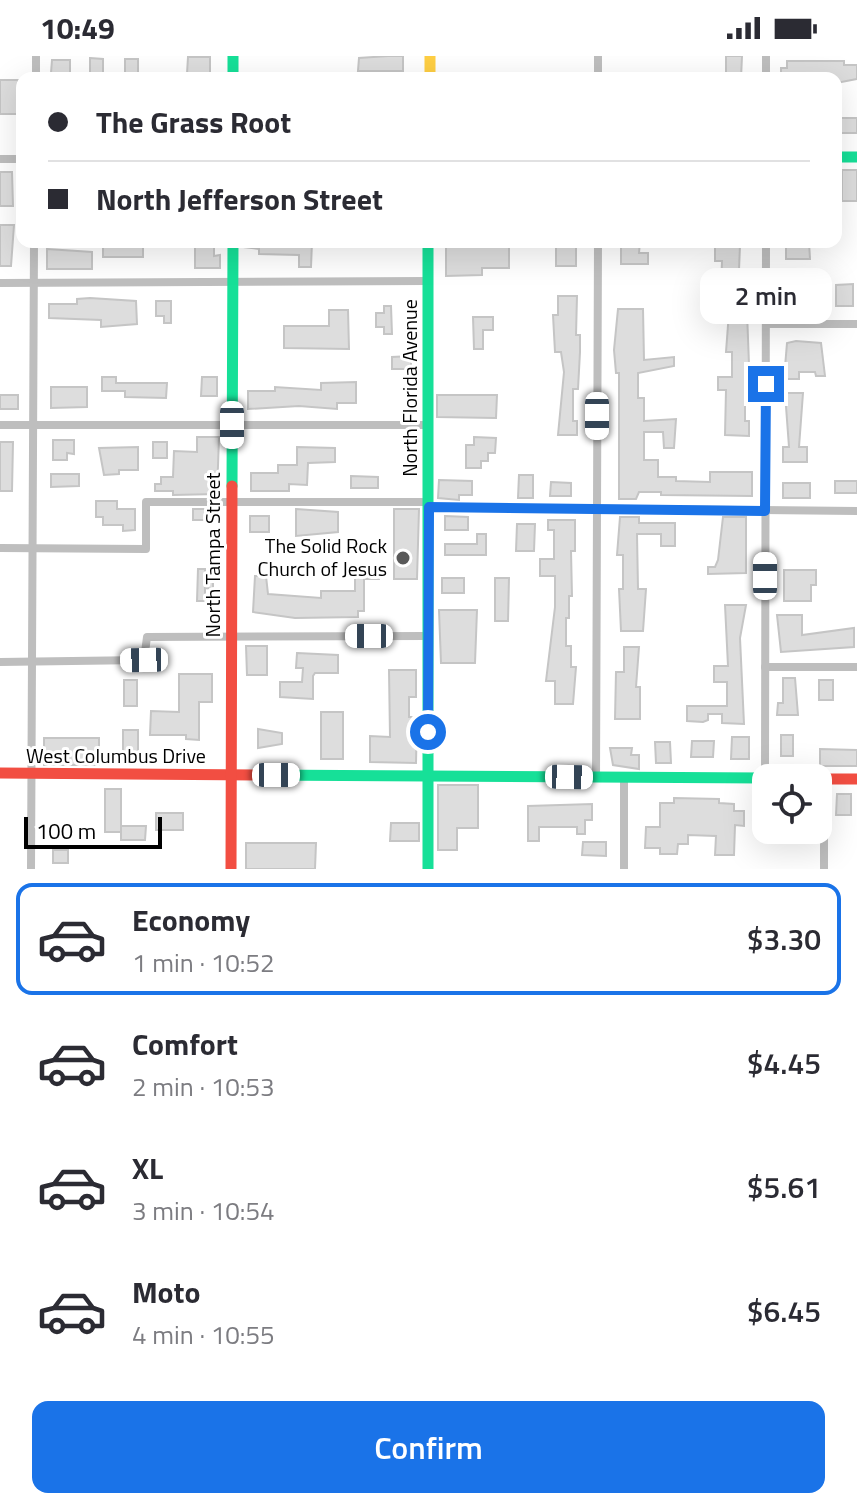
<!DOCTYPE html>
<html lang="en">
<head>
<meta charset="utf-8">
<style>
	:root { --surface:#fff; --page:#f7f7f7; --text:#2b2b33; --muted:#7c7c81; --line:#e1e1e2; --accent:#1a73e8 }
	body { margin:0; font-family:"Titillium Web",sans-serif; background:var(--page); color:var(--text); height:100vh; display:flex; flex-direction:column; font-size:30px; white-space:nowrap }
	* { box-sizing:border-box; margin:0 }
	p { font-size:26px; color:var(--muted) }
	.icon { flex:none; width:44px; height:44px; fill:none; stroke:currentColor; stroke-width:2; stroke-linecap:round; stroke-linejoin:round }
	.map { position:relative; height:813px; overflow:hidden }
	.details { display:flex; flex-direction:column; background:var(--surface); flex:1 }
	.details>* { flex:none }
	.banner { position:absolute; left:16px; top:16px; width:826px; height:176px; border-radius:16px; box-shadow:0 8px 32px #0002; display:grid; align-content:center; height:176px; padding:0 32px; background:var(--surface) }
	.fabs { position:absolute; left:752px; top:708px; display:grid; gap:16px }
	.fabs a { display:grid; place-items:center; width:80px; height:80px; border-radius:16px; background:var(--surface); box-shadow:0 8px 32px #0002; font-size:40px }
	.scale { position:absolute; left:24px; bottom:20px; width:138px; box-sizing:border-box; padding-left:8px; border:4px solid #000; border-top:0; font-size:22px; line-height:28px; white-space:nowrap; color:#000; -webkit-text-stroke:6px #fff; paint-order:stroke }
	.end { position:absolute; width:36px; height:36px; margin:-18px; border:10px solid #1a73e8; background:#fff; box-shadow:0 0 0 4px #fff }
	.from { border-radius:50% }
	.bubble { position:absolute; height:56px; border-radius:16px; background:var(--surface); box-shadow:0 8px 32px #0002; font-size:26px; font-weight:600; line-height:56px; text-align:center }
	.car { position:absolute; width:24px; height:48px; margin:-24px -12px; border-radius:10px; box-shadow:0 0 6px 2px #0007; background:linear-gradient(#fff 24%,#345 0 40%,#fff 0 76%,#345 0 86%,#fff 0) }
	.banner b { display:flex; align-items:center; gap:28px; height:76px; font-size:30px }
	.banner b+b { border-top:2px solid var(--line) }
	.banner i { width:20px; height:20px; background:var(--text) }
	ul { padding:14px 0 0; list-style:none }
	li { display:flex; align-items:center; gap:24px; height:112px; margin:0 16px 12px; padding:0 16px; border:4px solid transparent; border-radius:16px }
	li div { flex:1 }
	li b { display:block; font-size:30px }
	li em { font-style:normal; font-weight:600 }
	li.active { border-color:var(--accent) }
	li>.icon { width:72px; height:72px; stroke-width:1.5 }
	.button { display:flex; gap:16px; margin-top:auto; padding:16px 32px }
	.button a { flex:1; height:92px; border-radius:16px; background:var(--accent); color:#fff; font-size:32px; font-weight:600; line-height:92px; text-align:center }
	.status { display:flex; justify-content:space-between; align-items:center; height:56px; padding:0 40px; background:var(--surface); direction:ltr }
	.status svg { height:22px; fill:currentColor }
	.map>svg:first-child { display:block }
	.building { fill:#ddd; stroke:#c5c5c5; stroke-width:2 }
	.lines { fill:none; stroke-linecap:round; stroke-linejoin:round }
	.street { stroke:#bebebe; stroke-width:8 }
	.fast { stroke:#16e098; stroke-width:11 }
	.slow { stroke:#ffcf43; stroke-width:11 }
	.jam { stroke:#f24e42; stroke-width:11 }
	.route { stroke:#1a73e8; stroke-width:10 }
	.poi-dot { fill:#595959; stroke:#fff; stroke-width:3 }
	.labels { text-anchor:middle; stroke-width:6; stroke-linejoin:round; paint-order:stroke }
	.street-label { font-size:20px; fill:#000; stroke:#fff }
	.poi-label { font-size:20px; fill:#000; stroke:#fff; text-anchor:end }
</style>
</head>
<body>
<div class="status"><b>10:49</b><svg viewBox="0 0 49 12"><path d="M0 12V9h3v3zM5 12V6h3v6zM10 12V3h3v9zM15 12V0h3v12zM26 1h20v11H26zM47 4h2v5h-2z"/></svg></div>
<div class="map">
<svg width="857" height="813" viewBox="0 0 857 813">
	<rect width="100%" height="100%" fill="#fff"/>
	<g class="building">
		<path d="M388,0H403V15H358L359,2Z"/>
		<path d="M726,0H742L741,22H726Z"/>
		<path d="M188,1H210V18H187Z"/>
		<path d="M90,2L103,3V21H90Z"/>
		<rect x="125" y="3" width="13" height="19"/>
		<path d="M52,4H70V17H51Z"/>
		<path d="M787,5H844V9H857V23L836,27V22L827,19L781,22V12H787Z"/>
		<path d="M0,24H18L17,58H0Z"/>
		<rect x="836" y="62" width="21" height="15"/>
		<rect x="842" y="114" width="15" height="31"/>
		<path d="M0,116H12L13,150H0Z"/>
		<path d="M0,169H14L11,210H0Z"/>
		<rect x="103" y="186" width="40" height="15"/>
		<path d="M195,186H214V200L220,199V212H195Z"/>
		<path d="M244,186H312L311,211H299V199L259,198V193L244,191Z"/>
		<path d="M446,186H509V212H482V219L446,220Z"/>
		<rect x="556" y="186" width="20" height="24"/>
		<path d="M621,186H640L639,197H648V208H621Z"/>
		<path d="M786,186H809L810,203H786Z"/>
		<path d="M740,189L739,214L741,220H747V232H721L722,205H715V190Z"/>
		<path d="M47,193L92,196V213H47Z"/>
		<path d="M793,217H816V229H811V249H782V238L793,237Z"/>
		<path d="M853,228V250H836V229Z"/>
		<path d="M558,240H577L576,279H580V296L578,333H573V365H577V379H558L564,316L561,296H555L553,259H558Z"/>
		<path d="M90,242L136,245L137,268L101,271V264L49,262V248H77V243Z"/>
		<path d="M156,245H171V267H164V260H156Z"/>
		<path d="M384,250H391L392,278H384V271H376V257H384Z"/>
		<path d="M618,253H643L644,304L674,301V310L638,317V342H644V365L676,363L674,392H664L663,376H644V404H658V421H676V425L710,426V416H752V440L661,439V436H639L636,443H619V317H616L614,294Z"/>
		<path d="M329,254H348L349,293L284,292V270H329Z"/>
		<path d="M729,256H747L750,335H745V365H749V380L725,379L726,334H718V321H732V296H726Z"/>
		<path d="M473,261H493V274H483V293H474Z"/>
		<path d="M796,285L821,287L825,320H816L815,316H799V323H784L787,287Z"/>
		<path d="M411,300V313H392V301Z"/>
		<path d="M102,321H116V327H167L166,342L125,341V335H102Z"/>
		<path d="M202,321H217V340H201Z"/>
		<path d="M356,326V347H337V353L299,350L248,353V335H275V331L321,334V327Z"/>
		<path d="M51,331H87V351L51,352Z"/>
		<path d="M785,337H803L799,391H807V406H783V391H789Z"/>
		<rect x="0" y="339" width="18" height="14"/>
		<path d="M437,339H497L496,362L437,361Z"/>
		<path d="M197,381H219L217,438L173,439V435H155V428H161V421H173L174,395L197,396Z"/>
		<path d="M474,381L496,382L495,397H488V405H481V412H466V389H474Z"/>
		<path d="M53,384H74V398L67,397V404H53Z"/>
		<path d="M0,386H13L12,435H0Z"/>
		<rect x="153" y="386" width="14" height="16"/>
		<path d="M138,391V414H119V418L104,419L99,392Z"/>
		<path d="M297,391L335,392V406L308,407L307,429L289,428V435H251V417H278V409H297Z"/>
		<path d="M51,418H79V430L51,431Z"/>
		<path d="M519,419H533V442H518Z"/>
		<path d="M351,420L378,421V432H351Z"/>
		<path d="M439,424L472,425V439H459V444L438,442Z"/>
		<rect x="835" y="425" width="22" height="12"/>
		<path d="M551,426L571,427V440H550Z"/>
		<rect x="783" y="427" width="27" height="15"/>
		<path d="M96,445H117V453H135V474L123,475V469H103V461H96Z"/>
		<rect x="193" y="453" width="18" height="11"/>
		<path d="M296,453L338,456V476L296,480Z"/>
		<path d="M394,453H419L417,523H394Z"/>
		<rect x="250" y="460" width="19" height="16"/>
		<path d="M445,460L468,461V474H445Z"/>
		<path d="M620,461H639V467H675V490H661V478H637L638,533H646L643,575H621L619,533H623V499H617Z"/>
		<path d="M723,461H746V517L708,518V511H715L718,504Z"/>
		<path d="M548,464H575V495H571L572,540H569V562H566V590H571V611H576L573,648H555V625H546L555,551V520H540V503H554V474H548Z"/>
		<path d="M517,468H535L534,495H516Z"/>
		<path d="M477,478H486V499H445V488H477Z"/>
		<path d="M380,512L379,523H364V555H358V561L295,562L253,556L255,520H266L268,538L321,542V535H355V513Z"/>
		<path d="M198,513H205V520H213V533L205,532V545H197Z"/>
		<path d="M784,514H816V529H811V545H784Z"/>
		<rect x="442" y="522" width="22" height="15"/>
		<path d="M495,522H509L508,565H495Z"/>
		<path d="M725,549H746L740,582L744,668L722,667V658H708V664L703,666L687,665V650H727V626H714V610H728Z"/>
		<path d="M439,554H477L475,607H441Z"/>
		<path d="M777,559H802V579L854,572V591L781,596Z"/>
		<path d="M246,590H267V619H247Z"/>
		<path d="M624,591H639L636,631H640V663H615L616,616H624Z"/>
		<path d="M297,597L338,599V617H315L313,620V643L280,641V626H302L303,612H296Z"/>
		<path d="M389,614H416V641H409V661H417L416,707L370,706V680L390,681Z"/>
		<path d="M179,618H212V646H199V684L186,683V679H150L151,655L179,656Z"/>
		<path d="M783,622H795L798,659H777L778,647H783Z"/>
		<rect x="124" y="624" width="13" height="26"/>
		<rect x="819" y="624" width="14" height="20"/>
		<rect x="321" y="656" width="22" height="47"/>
		<path d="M258,673L282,677V688L258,692Z"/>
		<rect x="123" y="674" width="15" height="27"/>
		<rect x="781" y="679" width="12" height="21"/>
		<path d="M732,681H749V703H731Z"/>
		<rect x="44" y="682" width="55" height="27"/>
		<path d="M692,685H714L713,701H691Z"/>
		<path d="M655,686H670L671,707H656Z"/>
		<path d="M610,692H632L631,699H639V713L613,709Z"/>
		<path d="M820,693L857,694V710H820Z"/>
		<path d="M438,729H478V772H457V794H438Z"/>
		<rect x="105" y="733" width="16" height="43"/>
		<path d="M837,738H851V759H836Z"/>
		<path d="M674,742L719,743V747L734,748V755H744V770L735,769L734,799H715L716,780L688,779V788H678L677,798H660V792H645L646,771H660V747H674Z"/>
		<path d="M592,748V764H585V778H577V771H539V785H528V750Z"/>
		<rect x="156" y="757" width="27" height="17"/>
		<path d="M391,767H419V785H390Z"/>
		<path d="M121,770H146L145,784H121Z"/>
		<path d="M583,786H606V800L582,799Z"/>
		<path d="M246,787H316L315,813H246Z"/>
		<rect x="53" y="794" width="15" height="13"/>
	</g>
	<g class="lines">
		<g class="street">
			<path d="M36,0V22"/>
			<path d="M598,22V0"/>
			<path d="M766,22V0"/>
			<path d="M0,103H22"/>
			<path d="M0,227L428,225"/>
			<path d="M766,268H857"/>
			<path d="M0,369H429"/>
			<path d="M429,451L857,455"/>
			<path d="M0,492L146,493V446H428"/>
			<path d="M0,606L144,604L147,581L427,580"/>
			<path d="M765,611H857"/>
			<path d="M596,722L598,186"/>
			<path d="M765,722L766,186"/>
			<path d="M824,723V813"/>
			<path d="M31,813L34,186"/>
			<path d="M624,813V722"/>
		</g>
		<g class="fast">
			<path d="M233,0V22"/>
			<path d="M836,101H857"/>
			<path d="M428,186V813"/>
			<path d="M232,430L233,186"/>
			<path d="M259,719L766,722"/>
		</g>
		<path class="slow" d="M430,0V22"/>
		<g class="jam">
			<path d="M0,717L259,719"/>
			<path d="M818,723H857"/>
			<path d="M231,813L232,430"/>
		</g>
	</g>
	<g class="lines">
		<path class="route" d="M428,676L429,451L765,455L766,328"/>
	</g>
	<circle class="poi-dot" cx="403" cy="502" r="8"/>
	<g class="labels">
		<g class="street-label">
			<text transform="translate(410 332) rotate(-90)" y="7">North Florida Avenue</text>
			<text transform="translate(213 499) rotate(-90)" y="7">North Tampa Street</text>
			<text x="116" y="707">West Columbus Drive</text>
		</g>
		<g class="poi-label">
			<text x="387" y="497">The Solid Rock<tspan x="387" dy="23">Church of Jesus</tspan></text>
		</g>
	</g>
</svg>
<div class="fabs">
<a><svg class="icon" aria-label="locate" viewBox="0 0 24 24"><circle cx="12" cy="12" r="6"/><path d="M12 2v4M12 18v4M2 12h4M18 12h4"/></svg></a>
</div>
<div class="scale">100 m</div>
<i class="end from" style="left:428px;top:676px"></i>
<i class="end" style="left:766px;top:328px"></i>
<div class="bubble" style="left:700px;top:212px;width:132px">2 min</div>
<i class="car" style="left:597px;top:360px;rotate:180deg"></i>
<i class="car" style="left:232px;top:369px;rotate:180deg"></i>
<i class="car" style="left:765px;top:520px;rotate:0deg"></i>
<i class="car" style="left:369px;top:580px;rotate:270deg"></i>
<i class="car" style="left:144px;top:604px;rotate:269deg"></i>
<i class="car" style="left:276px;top:719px;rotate:90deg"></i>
<i class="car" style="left:569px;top:721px;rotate:91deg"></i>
<div class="banner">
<b><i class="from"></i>The Grass Root</b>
<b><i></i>North Jefferson Street</b>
</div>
</div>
<section class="details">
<ul>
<li class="active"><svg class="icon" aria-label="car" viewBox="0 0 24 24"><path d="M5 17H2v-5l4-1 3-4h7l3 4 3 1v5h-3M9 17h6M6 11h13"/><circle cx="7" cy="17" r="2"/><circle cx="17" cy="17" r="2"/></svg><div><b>Economy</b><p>1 min · 10:52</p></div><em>$3.30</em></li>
<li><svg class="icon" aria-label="car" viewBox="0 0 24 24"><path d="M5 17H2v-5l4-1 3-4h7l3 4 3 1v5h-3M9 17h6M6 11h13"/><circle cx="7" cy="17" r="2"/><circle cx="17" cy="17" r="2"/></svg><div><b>Comfort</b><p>2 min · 10:53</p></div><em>$4.45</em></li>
<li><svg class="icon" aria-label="car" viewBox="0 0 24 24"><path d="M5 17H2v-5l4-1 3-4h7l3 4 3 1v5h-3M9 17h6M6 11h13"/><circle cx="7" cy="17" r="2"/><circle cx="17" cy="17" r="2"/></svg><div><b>XL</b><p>3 min · 10:54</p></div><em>$5.61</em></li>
<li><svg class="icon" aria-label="car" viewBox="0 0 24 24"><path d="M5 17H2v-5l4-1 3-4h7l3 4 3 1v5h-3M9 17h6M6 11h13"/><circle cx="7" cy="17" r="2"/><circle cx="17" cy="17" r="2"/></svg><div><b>Moto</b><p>4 min · 10:55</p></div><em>$6.45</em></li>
</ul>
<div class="button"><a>Confirm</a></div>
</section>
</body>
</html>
